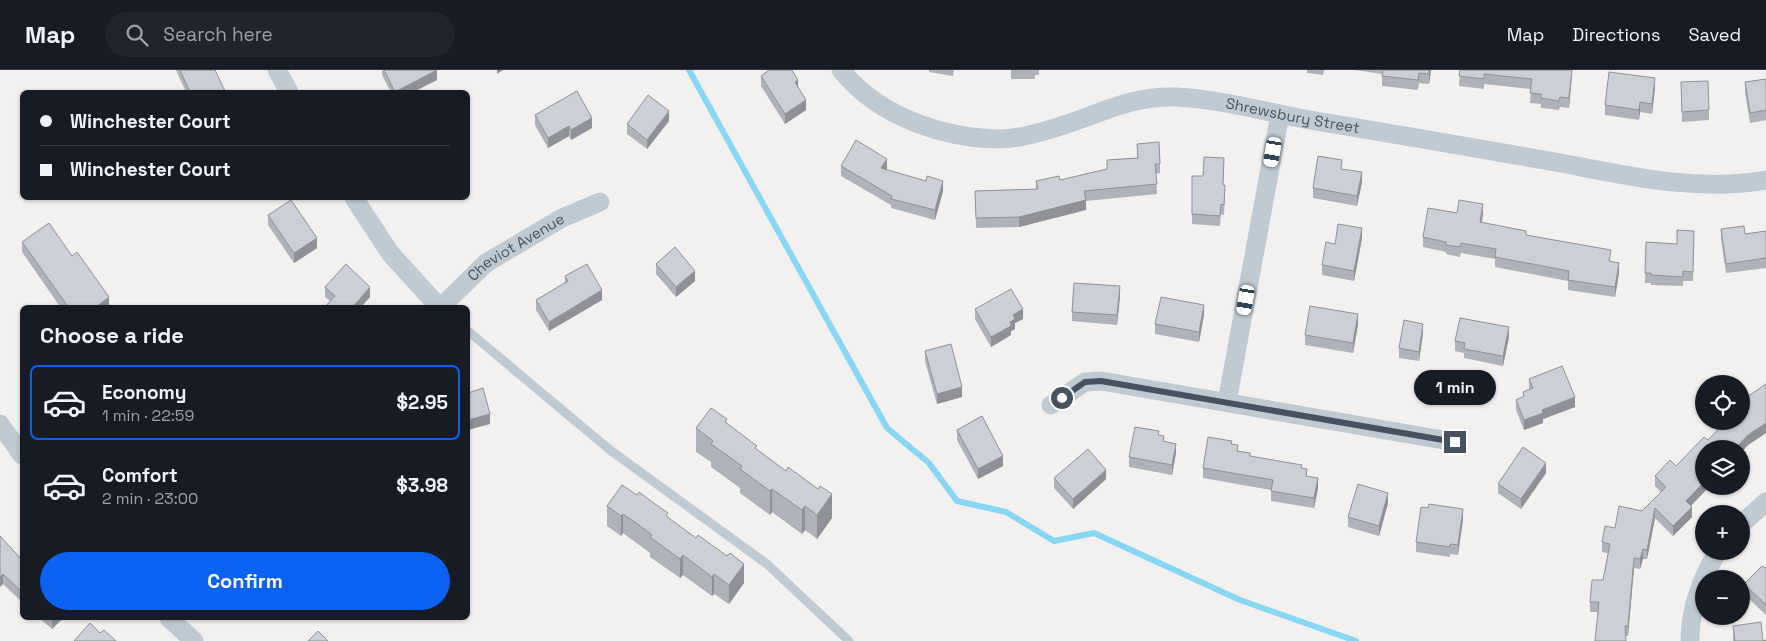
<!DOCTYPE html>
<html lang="en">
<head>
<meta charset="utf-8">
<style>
	:root { --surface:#171b24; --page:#20242c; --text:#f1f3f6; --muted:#9ea1a6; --line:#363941; --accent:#0962f4 }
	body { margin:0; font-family:"Space Grotesk",sans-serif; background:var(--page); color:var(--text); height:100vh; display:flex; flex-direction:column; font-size:19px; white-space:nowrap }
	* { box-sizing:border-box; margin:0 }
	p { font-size:16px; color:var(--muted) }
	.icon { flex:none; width:28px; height:28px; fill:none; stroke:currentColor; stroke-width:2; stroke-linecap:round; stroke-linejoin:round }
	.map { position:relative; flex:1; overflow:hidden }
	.details { position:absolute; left:20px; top:235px; width:450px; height:315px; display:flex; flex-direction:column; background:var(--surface); border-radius:8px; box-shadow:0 1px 4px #0004 }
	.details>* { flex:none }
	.guide { position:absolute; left:20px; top:20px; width:450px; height:110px; border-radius:8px; box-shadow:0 1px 4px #0004; display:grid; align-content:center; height:110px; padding:0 20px; background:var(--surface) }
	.buttons { position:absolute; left:1695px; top:305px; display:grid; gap:10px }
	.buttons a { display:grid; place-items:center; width:55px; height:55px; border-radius:50%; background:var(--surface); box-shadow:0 1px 4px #0004; font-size:25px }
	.end { position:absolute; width:22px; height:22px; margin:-11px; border:6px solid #475260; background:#fff; box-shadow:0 0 0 2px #fff }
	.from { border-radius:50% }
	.bubble { position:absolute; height:35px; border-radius:18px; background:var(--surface); box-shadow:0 1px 4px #0004; font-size:16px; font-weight:600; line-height:35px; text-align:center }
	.car { position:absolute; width:15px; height:30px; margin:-15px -8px; border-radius:6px; box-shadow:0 0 4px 1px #0007; background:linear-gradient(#fff 24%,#345 0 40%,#fff 0 76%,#345 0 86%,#fff 0) }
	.guide b { display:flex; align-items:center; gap:18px; height:48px; font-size:19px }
	.guide b+b { border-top:1px solid var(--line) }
	.guide i { width:12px; height:12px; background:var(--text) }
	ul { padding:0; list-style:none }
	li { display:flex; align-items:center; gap:15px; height:75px; margin:0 10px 8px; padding:0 10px; border:2px solid transparent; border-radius:8px }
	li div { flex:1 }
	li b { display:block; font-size:19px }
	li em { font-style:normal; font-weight:600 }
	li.selected { border-color:var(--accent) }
	li>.icon { width:45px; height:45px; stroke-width:1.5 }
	h2 { padding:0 20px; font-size:22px; line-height:60px }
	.primary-button { display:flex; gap:10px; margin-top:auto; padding:10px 20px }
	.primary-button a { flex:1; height:58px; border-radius:30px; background:var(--accent); color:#fff; font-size:20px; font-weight:600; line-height:58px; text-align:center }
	header { display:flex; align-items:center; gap:30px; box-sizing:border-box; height:70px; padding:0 25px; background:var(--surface); border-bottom:1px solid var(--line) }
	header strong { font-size:24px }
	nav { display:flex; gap:28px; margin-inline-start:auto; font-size:18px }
	.search { width:350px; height:45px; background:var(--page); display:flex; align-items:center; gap:12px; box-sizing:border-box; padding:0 18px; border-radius:28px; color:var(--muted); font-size:19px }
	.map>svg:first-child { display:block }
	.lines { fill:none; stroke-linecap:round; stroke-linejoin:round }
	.stream { stroke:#86d6f4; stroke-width:6 }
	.service { stroke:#c0cad3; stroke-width:9 }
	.minor { stroke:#c0cad3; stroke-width:19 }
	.wall { fill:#afb2b8 }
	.shaded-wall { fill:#8f9196 }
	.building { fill:#cccfd6; stroke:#8f9196 }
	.route { stroke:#475260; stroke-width:6 }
	.labels { text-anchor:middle; stroke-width:4.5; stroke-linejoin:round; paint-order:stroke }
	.street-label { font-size:15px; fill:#475260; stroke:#fff }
</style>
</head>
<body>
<header>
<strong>Map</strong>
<div class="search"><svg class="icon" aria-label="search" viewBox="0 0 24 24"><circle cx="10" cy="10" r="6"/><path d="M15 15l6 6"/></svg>Search here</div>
<nav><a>Map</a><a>Directions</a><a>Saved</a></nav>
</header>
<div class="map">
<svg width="1766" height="571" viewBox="0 0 1766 571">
	<rect width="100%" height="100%" fill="#f3f1f0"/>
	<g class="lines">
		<path class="stream" d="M689,0L887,358L929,393L957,431L1006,442L1054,471L1094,463L1240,530L1356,571"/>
		<path class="service" d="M468,261L610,380L767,494L849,571"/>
		<g class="minor">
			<path d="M277,0L289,22"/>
			<path id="s1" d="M841,0C878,46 942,68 999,69C1017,69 1035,64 1051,59C1094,47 1130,25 1176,27C1219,29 1261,41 1304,49C1390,63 1475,78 1561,93C1628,106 1697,122 1766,110"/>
			<path d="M354,128L390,183L440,238"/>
			<path id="s2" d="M440,238L486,193L562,148L600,132"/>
			<path d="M1227,332L1280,44"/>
			<path d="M1051,335L1085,312L1101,311L1455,372"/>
			<path d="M0,354L22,385"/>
			<path d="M1741,454L1766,432"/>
			<path d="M169,548L194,571"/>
			<path d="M1690,571C1690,538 1701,509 1718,481"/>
		</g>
	</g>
	<g class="wall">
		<path d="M176,0H215L225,22H186Z"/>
		<path d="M382,0H436L437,10L413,22H391L382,5Z"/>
		<path d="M929,0H954L953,6L929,2Z"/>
		<path d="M1011,0H1039V5H1035V9H1011Z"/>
		<path d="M1307,0H1324L1323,5L1307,3Z"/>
		<path d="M1355,0H1431L1429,14L1419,13L1418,20L1382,16V4Z"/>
		<path d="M1460,0H1572L1569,38L1560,37L1559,40L1541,38V34L1530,33L1531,19L1484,14V19L1459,16Z"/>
		<path d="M761,6L806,40L785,54L761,16Z"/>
		<path d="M1766,9V50L1750,53L1745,22V12Z"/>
		<path d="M1681,12L1709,40V50L1682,52Z"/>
		<path d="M1655,18L1652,44L1640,42L1639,50L1605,45V35Z"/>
		<path d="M535,45L592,58L571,70L569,66L548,78L535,55Z"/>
		<path d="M669,51L647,79L627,64V54Z"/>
		<path d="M1137,74L1160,94V103L1156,104L1157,124L1086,131V140L1019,157L976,158L975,121L1036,119V111L1060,110L1107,99V90L1137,88Z"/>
		<path d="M841,96L887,99V100L943,121L935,150L891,138V135L841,106Z"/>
		<path d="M1224,98L1223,115L1225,125L1224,145L1221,144L1220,156L1192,154V106H1203Z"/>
		<path d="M1362,112L1357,136L1313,128V118Z"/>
		<path d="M1457,143L1483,144L1482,152L1526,165L1611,191L1619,203L1615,227L1568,220V211L1495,197V189L1461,183L1460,187L1446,184V182L1423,177V167Z"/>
		<path d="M268,145L317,178L294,193L268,155Z"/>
		<path d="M1721,159L1745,164L1766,161V198L1726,203L1721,169Z"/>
		<path d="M1694,161L1693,211H1683V216L1651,215V213H1645L1646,172L1677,174Z"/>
		<path d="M1362,168L1354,211L1322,205V195L1335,174Z"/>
		<path d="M22,172L109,237L61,238L22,182Z"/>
		<path d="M656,194L695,211L676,227L656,204Z"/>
		<path d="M565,206L602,230L549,261L536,240V230L565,213Z"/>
		<path d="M325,217L370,227L360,238H324L330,231L325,227Z"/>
		<path d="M1120,226L1117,255L1072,251V242Z"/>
		<path d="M975,239L1023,249L1015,253V259L1011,261V265L991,277L975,249Z"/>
		<path d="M1204,245L1199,272L1155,264V254Z"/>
		<path d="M1358,254L1353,283L1305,275V265Z"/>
		<path d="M1423,263L1419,291L1399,288V278Z"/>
		<path d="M1509,267L1503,296L1464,288V283L1455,281V271Z"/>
		<path d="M925,281L962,327L937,334L925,291Z"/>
		<path d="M1529,309L1575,337L1543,349V353L1524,360L1516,340V330L1523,327V322L1529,320Z"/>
		<path d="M1766,314V363L1748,375L1704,379V416H1716L1711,421L1708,418L1691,435L1692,447L1673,466L1655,448L1647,489H1643L1640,499L1634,498L1628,566H1626L1598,542H1590V532L1603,510L1608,483L1602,482V472L1615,458L1642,441L1661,422L1655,416V406L1676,396L1708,370Z"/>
		<path d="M727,353L757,380L832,448L817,469L805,460L802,464L772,442L770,445L740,423V418L711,397V392L696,382V358Z"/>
		<path d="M957,360L1003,396L978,409L957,370Z"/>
		<path d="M1159,365L1164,371L1176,383L1172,405L1129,397V387Z"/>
		<path d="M1232,374L1238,381L1250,386L1302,398L1307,406L1318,418L1314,438L1271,431V420L1203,408V398Z"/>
		<path d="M1546,403L1521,439L1498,423V414Z"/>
		<path d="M1054,408L1106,409L1073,439L1054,418Z"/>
		<path d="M1388,433L1379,466L1348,457V447Z"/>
		<path d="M607,436L668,448L744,513L729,534L714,524L712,526L683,505L680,508L650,487V483L623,463L621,466L607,456Z"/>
		<path d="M1463,449L1458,485L1450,484V487L1416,482V472Z"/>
		<path d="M0,467L22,490V532L3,514Z"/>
		<path d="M1766,497V545L1744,524V514Z"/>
		<path d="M39,548H63L52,559Z"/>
		<path d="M1733,556L1763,571H1766H1733Z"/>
	</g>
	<g class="shaded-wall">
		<path d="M437,0V10L413,22H395Z"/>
		<path d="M497,0H503L497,4Z"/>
		<path d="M1429,0H1431L1429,14Z"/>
		<path d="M1572,0V5L1569,38V28Z"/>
		<path d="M1655,8V18L1652,44V34Z"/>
		<path d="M798,10V20L795,12Z"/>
		<path d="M806,30V40L785,54V44Z"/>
		<path d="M1640,32V42L1639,50V40Z"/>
		<path d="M669,41V51L647,79V70Z"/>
		<path d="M592,48V58L571,70V60Z"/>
		<path d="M569,56V66L548,78V68Z"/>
		<path d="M887,89V99L881,108V98Z"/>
		<path d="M1362,102V112L1357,136V126Z"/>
		<path d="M943,111V121L935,150V140Z"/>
		<path d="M1086,130V140L1019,157V147Z"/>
		<path d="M1483,134V144L1480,162V152Z"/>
		<path d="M1362,158V168L1354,211V201Z"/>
		<path d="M317,168V178L294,193V183Z"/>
		<path d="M1619,193V203L1615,227V217Z"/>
		<path d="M695,201V211L676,227V217Z"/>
		<path d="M1120,216V226L1117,255V245Z"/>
		<path d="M370,217V227L360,238H352Z"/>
		<path d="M602,220V230L549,261V252Z"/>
		<path d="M109,227V238H95Z"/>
		<path d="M1204,235V245L1199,272V262Z"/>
		<path d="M1023,239V249L1015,253V259L1011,261V265L991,277V267L1013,245Z"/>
		<path d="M1358,244V254L1353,283V273Z"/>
		<path d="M1423,254V263L1419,291V282Z"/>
		<path d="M1509,257V267L1503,296V286Z"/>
		<path d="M962,317V327L937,334V324Z"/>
		<path d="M1575,327V337L1543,349V353L1524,360V350L1542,340Z"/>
		<path d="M490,344V354L468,360V350Z"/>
		<path d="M1766,353V363L1748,375L1741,383V379H1735L1748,365Z"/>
		<path d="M1176,374V383L1172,405V395Z"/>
		<path d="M1003,386V396L978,409V399Z"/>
		<path d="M1546,393V403L1521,439V429Z"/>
		<path d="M1106,400V409L1073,439V429Z"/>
		<path d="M1318,408V418L1314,438V428Z"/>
		<path d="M1704,412V416H1708V418L1686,441V431Z"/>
		<path d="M1711,416H1716L1711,421Z"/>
		<path d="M772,419V442L770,445V421Z"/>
		<path d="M1388,423V433L1379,466V456Z"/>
		<path d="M832,424V448L817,469V445Z"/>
		<path d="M805,436V460L802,464V440Z"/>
		<path d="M1692,437V447L1673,466V456Z"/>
		<path d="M1655,438V448L1647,489V480Z"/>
		<path d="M1463,439V449L1458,485V475Z"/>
		<path d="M623,444V463L621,466V446Z"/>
		<path d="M1643,479V489L1640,499V489Z"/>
		<path d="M683,485V505L680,508V489Z"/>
		<path d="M1634,488V498L1628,566V556Z"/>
		<path d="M744,494V513L729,534V515Z"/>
		<path d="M3,504V514L0,517V507Z"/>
		<path d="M714,504V524L712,526V507Z"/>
		<path d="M54,548H63L52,559V549Z"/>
	</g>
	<g class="building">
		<path d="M180,0H215L225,21L221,22H190Z"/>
		<path d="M384,0H437L395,22Z"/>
		<path d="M769,0H792L798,10L795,12L806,30L785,44L761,6Z"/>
		<path d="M1383,0H1429V4L1419,3L1418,10L1382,6Z"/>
		<path d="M1460,0H1572L1569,28L1560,27L1559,31L1541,28V24L1530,23L1532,9L1484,4V9L1459,6Z"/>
		<path d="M1609,2L1655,8L1652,34L1640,32L1639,40L1605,35Z"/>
		<path d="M1766,9V40L1750,43L1745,12Z"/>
		<path d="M1708,11L1709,40L1682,42L1681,12Z"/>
		<path d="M577,21L592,48L571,60L569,56L548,68L535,45Z"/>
		<path d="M648,25L669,41L647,70L627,54Z"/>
		<path d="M856,70L887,89L881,98L926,111L927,106L943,111L935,140L891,129L892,126L841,96Z"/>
		<path d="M1159,72L1160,94H1155L1157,114L1084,121L1086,130L1019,147L976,148L975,121L1038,119L1036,111L1059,106L1060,110L1107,99V90L1138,88L1137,74Z"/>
		<path d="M1318,86L1342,90L1341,99L1362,102L1357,126L1313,118Z"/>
		<path d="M1204,87L1224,88L1223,115H1225L1224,135L1221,134L1220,146L1192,144V106H1203Z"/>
		<path d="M291,130L317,168L294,183L268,145Z"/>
		<path d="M1459,130L1483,134L1480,152L1526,161V165L1611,180L1609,191L1619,193L1615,217L1568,210L1569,201L1495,187L1496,179L1461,173L1460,177L1446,175V172L1423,167L1428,138L1457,143Z"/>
		<path d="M49,153L72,186L77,182L109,227L95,238H69L22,172Z"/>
		<path d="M1338,154L1362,158L1354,201L1322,195L1326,172L1335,174Z"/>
		<path d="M1744,156L1745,164L1766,161V188L1726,194L1721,159Z"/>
		<path d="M1677,160L1694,161L1693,202L1683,201V207L1651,205V203H1645L1646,172L1677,174Z"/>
		<path d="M675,177L695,201L676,217L656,194Z"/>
		<path d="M346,194L370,217L352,238H324L335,226L325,217Z"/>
		<path d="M587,194L602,220L549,252L536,230L568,211L565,206Z"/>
		<path d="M1074,213L1120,216L1117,245L1072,242Z"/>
		<path d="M1011,219L1023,239L1013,245L1015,249L1010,252L1011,256L991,267L975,239Z"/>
		<path d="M1161,227L1204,235L1199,262L1155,254Z"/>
		<path d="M1310,236L1358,244L1353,273L1305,265Z"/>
		<path d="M1460,248L1509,257L1503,286L1464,279L1465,273L1455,271Z"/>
		<path d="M1404,250L1423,254L1419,282L1399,278Z"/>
		<path d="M951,274L962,317L937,324L925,281Z"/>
		<path d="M1562,296L1575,327L1542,340L1543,343L1524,350L1516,330L1524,326L1523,322L1533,318L1529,309Z"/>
		<path d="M1766,314V353L1748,365L1735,379H1704V412L1686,431L1692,437L1673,456L1655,438L1647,480L1643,479L1640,489L1634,488L1628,556H1625L1626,571H1595L1599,532H1590L1592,510H1603L1610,474L1602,472L1605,456L1615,458L1619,436L1642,441L1666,417L1655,406L1670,390L1676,396L1704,367L1708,370L1726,351H1741V331Z"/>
		<path d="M483,318L490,344L468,350V323Z"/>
		<path d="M711,338L727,349L725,352L757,376L755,378L786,401L788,397L818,419L820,416L832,424L817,445L805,436L802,440L772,419L770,421L740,399L742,396L711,374L713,371L696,358Z"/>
		<path d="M982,346L1003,386L978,399L957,360Z"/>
		<path d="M1135,357L1159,361L1158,365L1164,366L1163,371L1176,374L1172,395L1129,387Z"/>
		<path d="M1208,367L1232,371L1231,374L1238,375L1237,381L1250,383V386L1302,395L1301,398L1307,399L1306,406L1318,408L1314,428L1271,421L1273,410L1203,398Z"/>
		<path d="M1523,377L1546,393L1521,429L1498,414Z"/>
		<path d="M1088,379L1106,400L1073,429L1054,408Z"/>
		<path d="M1358,414L1388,423L1379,456L1348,447Z"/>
		<path d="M622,415L637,425L639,422L655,434L668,443L666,446L696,468L698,465L727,486L730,483L744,494L729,515L714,504L712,507L683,485L680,489L650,467L652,465L639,455L623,444L621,446L607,436Z"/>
		<path d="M1429,434L1463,439L1458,475L1450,474V477L1416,472L1421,437L1428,438Z"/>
		<path d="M0,466L22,490V522L3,504L0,507Z"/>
		<path d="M1762,496L1765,498L1766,497V535L1744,514Z"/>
		<path d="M1761,552L1763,571L1766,570V571H1735L1733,556Z"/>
		<path d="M90,553L100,563L104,560L116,571H74Z"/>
		<path d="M318,561L328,571H308Z"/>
	</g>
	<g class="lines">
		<path class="route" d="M1062,328L1085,312L1101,311L1455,372"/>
	</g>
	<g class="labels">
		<g class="street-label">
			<text dy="5" stroke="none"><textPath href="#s1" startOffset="479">Shrewsbury Street</textPath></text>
			<text dy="5" stroke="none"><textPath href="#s2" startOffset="98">Cheviot Avenue</textPath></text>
		</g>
	</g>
</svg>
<div class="buttons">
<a><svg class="icon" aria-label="locate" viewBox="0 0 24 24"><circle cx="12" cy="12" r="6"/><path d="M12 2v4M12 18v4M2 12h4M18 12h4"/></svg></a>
<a><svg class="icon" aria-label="layers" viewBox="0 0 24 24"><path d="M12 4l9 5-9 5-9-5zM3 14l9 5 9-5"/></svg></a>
<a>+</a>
<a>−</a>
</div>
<i class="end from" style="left:1062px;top:328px"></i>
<i class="end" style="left:1455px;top:372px"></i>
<div class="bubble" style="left:1414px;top:300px;width:82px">1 min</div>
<i class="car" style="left:1273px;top:82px;rotate:190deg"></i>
<i class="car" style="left:1246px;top:230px;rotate:190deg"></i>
<div class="guide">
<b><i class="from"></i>Winchester Court</b>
<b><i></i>Winchester Court</b>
</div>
<section class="details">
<h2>Choose a ride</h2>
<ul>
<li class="selected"><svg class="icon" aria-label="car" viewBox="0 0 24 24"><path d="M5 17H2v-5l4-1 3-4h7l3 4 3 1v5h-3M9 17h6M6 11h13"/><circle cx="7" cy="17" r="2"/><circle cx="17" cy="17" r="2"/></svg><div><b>Economy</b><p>1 min · 22:59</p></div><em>$2.95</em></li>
<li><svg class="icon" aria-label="car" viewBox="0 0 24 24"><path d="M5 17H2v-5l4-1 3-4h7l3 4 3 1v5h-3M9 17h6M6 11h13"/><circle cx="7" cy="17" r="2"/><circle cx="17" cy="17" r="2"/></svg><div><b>Comfort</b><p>2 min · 23:00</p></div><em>$3.98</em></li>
</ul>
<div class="primary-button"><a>Confirm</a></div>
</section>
</div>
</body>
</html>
